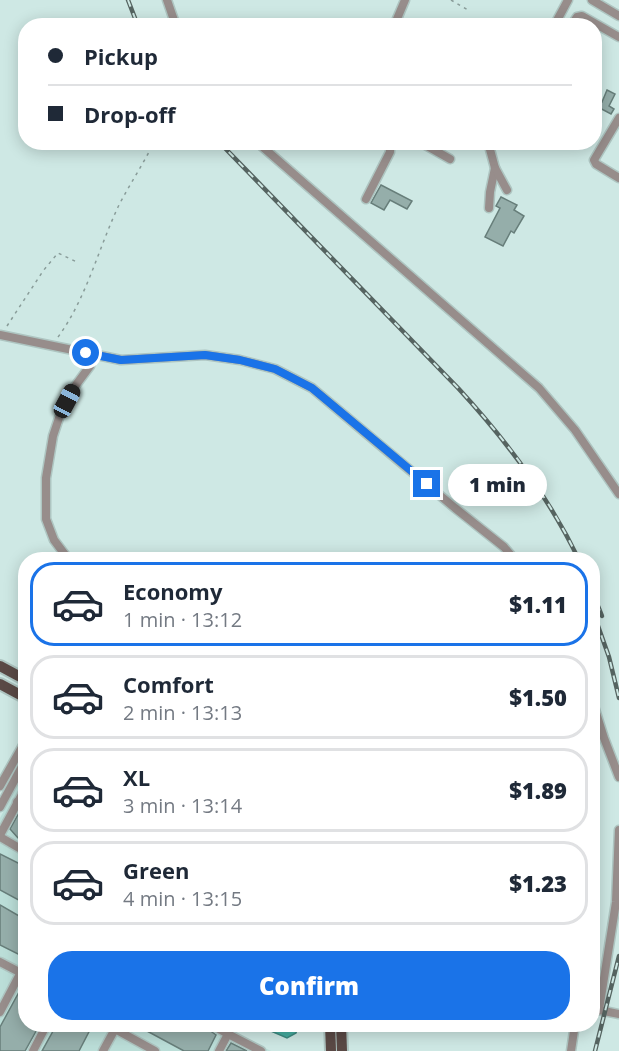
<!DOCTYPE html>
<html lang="en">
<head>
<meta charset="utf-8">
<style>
	:root { --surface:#fff; --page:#f2f2f3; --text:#1f2937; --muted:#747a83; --line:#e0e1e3; --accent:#1a73e8 }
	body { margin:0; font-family:"Open Sans",sans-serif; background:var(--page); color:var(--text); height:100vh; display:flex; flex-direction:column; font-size:22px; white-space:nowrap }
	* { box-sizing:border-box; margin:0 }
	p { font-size:20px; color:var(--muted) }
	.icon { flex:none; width:33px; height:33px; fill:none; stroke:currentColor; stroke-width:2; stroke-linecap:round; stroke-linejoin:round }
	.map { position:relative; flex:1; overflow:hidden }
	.sheet { position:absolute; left:18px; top:552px; width:582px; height:480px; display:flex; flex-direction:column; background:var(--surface); border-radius:24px; box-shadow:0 3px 15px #0003 }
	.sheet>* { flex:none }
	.hud { position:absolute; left:18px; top:18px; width:584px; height:132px; border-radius:24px; box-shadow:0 3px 15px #0003; display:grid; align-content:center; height:132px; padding:0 30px; background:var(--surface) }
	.end { position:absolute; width:27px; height:27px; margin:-14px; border:8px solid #1a73e8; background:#fff; box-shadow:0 0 0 3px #fff }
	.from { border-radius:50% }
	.bubble { position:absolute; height:42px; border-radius:21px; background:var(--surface); box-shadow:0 3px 15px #0003; font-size:20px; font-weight:800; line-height:42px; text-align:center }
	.car { position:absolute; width:18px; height:36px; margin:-18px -9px; border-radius:8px; box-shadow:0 0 4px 2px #0007; background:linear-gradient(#222 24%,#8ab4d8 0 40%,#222 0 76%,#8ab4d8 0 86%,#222 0) }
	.hud b { display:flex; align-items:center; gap:21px; height:57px; font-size:22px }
	.hud b+b { border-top:2px solid var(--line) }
	.hud i { width:15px; height:15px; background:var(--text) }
	ul { padding:10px 0 0; list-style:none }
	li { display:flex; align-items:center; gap:18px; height:84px; margin:0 12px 9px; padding:0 18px; border:3px solid var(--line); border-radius:24px }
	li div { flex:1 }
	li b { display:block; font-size:22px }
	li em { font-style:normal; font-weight:800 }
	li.active { border-color:var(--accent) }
	li>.icon { width:54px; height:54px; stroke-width:1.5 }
	.action { display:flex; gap:12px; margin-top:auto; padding:12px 30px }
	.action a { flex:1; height:69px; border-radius:24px; background:var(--accent); color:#fff; font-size:24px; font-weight:800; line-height:69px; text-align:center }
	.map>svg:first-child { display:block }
	.built { fill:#bbded8 }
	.water { fill:#45ada0; stroke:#3e8a80; stroke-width:1.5 }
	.building { fill:#95aeaa; stroke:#677e7a; stroke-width:1.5 }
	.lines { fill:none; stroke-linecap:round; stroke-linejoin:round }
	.minor-casing { stroke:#aec5c1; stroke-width:11 }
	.major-casing { stroke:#aec5c1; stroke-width:14 }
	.path { stroke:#899c99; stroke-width:1.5; stroke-dasharray:3 4.5; stroke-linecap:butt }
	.minor { stroke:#978d8b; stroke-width:8 }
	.major { stroke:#5a4945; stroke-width:10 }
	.rail-casing { stroke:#566461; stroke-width:4.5 }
	.rail { stroke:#cee8e4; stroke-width:2; stroke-dasharray:7; stroke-linecap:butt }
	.route { stroke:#1a73e8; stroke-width:8 }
</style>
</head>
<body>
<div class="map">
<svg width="619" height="1051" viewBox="0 0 619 1051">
	<rect width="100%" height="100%" fill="#cee8e4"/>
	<path class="built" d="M25,771L26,1024L220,1025L271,1051H0V818Z"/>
	<path class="water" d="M257,1025L298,1024V1025L296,1033L287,1038Z"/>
	<g class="building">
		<path d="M607,90L615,94L609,106L614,109L611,114L594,105V98L602,102Z"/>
		<path d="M381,185L412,201L407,209L390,200L384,210L371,203Z"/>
		<path d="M501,197L517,205L514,210L524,216L514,233L511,231L503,246L485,237L500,208L496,206Z"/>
		<path d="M20,811L26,813V842L18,838L10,829Z"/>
		<path d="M0,854L26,867V904L0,890Z"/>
		<path d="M0,905L26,920V958L0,945Z"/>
		<path d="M25,981L26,1024H40L25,1051H0V1027Z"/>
		<path d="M57,1024H93L79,1051H42Z"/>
		<path d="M134,1024H201L216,1035L208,1051H184Z"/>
		<path d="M231,1043L247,1051H226Z"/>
	</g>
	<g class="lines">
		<defs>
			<g id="minor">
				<path d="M167,0L176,26"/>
				<path d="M592,0L619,16"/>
				<path d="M394,26L405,0"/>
				<path d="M554,26L568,0"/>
				<path d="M571,26L577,17L582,16L619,37"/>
				<path d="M619,118L594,160L596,164L619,178"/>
				<path d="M257,142L539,388L575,430L619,494"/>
				<path d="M420,142L450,159"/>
				<path d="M488,142L495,168L490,192L489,208"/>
				<path d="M495,168L507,190"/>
				<path d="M366,199L390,152V147L382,142"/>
				<path d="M0,335L121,360L205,355L240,360L275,369L312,388L455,508L504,547L515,560"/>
				<path d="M69,560L54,540L46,519V478L53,436L61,412L73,389L90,366L91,360L86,353"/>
				<path d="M592,700L604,738L619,777"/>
				<path d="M0,786L26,740"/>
				<path d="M17,802L26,807"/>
				<path d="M0,807L26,759"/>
				<path d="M0,835L26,787"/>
				<path d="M0,837L26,852"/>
				<path d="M0,962L25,975"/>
				<path d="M599,1010L619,1014"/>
				<path d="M0,1012L21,972"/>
				<path d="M592,1012L599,1010L616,902L619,830"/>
				<path d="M111,1024L115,1029L155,1051"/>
				<path d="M210,1024L228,1034L219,1051"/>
				<path d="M228,1034L261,1051"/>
				<path d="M33,1051L47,1024"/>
				<path d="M103,1051L115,1029"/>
				<path d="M571,1051L575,1024"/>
			</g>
			<g id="major">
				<path d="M0,666L26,680"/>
				<path d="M0,684L26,698"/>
				<path d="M330,1024L331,1051"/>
				<path d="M341,1024L342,1051"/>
			</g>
		</defs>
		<use href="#minor" class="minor-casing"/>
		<use href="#major" class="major-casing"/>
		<g class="path">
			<path d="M451,0L468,10"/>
			<path d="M7,326L43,271L58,253L79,263"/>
			<path d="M58,337C86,299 98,250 118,207C129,185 143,165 154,142"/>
		</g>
		<use href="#minor" class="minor"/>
		<use href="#major" class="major"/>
		<defs>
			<g id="rail">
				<path d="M128,0L138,26"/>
				<path d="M219,142L458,388C506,440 548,495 579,560"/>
				<path d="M592,591L602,616"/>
				<path d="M592,609L609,657L619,698"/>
				<path d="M595,1051L619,956"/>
			</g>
		</defs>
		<use href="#rail" class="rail-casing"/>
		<use href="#rail" class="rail"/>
	</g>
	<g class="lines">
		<path class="route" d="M86,353L121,360L205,355L240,360L275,369L312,388L427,484"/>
	</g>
</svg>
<i class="end from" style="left:86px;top:353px"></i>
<i class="end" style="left:427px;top:484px"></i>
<div class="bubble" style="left:448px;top:464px;width:99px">1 min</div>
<i class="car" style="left:67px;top:401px;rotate:28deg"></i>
<div class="hud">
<b><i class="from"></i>Pickup</b>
<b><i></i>Drop-off</b>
</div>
<section class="sheet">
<ul>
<li class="active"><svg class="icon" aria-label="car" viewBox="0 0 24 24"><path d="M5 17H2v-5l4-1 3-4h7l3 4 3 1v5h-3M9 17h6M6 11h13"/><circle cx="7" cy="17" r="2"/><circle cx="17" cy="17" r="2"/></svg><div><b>Economy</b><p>1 min · 13:12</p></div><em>$1.11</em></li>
<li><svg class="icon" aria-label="car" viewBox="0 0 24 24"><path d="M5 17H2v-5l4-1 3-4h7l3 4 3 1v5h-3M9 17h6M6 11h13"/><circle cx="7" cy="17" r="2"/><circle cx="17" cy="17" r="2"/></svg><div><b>Comfort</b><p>2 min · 13:13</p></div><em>$1.50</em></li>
<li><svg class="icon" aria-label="car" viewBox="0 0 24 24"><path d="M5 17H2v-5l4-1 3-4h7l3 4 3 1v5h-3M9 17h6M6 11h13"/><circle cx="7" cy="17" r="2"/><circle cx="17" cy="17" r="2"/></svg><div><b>XL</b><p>3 min · 13:14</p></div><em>$1.89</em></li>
<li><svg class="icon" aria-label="car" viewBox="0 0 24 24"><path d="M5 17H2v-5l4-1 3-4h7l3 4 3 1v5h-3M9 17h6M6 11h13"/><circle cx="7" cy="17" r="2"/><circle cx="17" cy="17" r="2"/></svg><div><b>Green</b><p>4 min · 13:15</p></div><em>$1.23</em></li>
</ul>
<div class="action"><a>Confirm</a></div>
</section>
</div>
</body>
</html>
